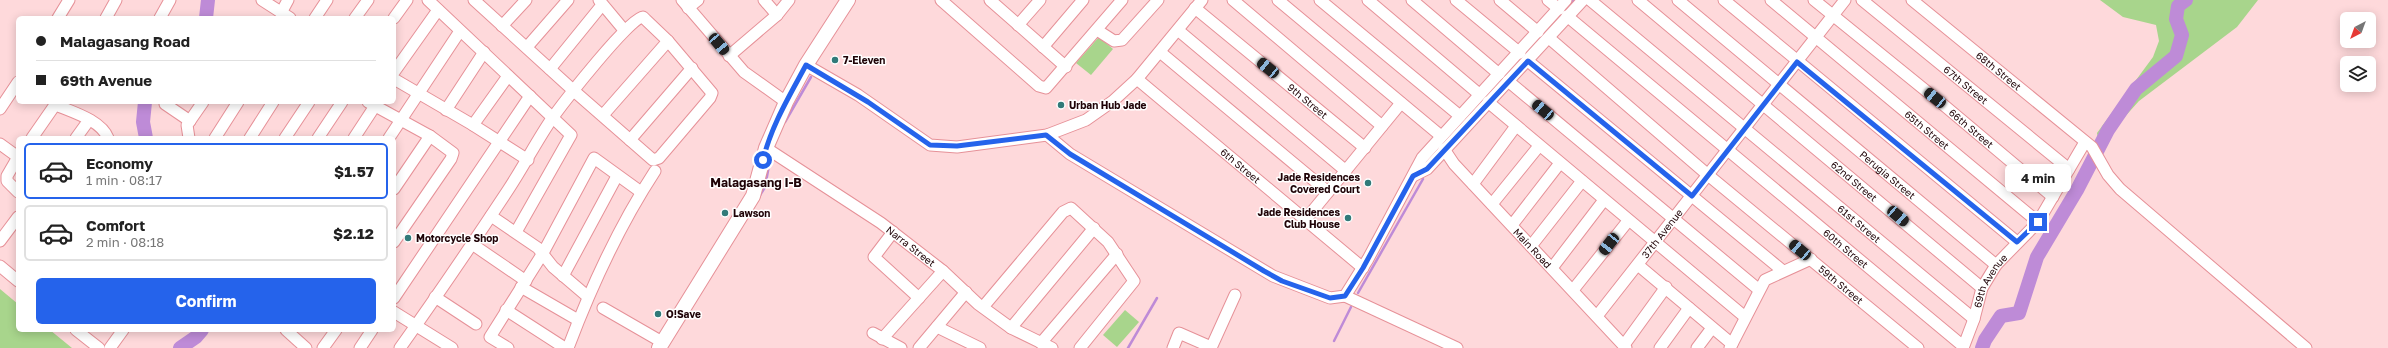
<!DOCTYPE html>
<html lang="en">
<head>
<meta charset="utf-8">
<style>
	:root { --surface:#fff; --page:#f6f6f6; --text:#222; --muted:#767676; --line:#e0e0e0; --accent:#2563eb }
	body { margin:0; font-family:"Golos Text",sans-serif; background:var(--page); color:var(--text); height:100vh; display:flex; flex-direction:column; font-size:15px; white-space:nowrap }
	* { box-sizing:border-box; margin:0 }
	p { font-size:13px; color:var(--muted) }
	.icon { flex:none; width:22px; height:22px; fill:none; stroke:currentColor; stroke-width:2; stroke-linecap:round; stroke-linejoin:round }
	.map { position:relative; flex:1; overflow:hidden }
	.panel { position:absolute; left:16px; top:136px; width:380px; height:196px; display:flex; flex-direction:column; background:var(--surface); border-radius:6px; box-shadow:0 2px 10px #0003 }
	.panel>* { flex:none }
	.hud { position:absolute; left:16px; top:16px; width:380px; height:88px; border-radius:6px; box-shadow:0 2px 10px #0003; display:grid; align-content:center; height:88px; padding:0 20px; background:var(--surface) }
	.needle { width:26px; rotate:221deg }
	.fabs { position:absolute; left:2340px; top:12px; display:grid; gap:8px }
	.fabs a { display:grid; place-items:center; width:36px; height:36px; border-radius:6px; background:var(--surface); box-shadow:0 2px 10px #0003; font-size:20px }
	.end { position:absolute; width:18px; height:18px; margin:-9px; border:5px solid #2563eb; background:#fff; box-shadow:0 0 0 2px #fff }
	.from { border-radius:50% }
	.bubble { position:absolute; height:28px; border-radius:6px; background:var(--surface); box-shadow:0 2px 10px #0003; font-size:13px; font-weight:700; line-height:28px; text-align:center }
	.car { position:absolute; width:12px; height:24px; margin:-12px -6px; border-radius:5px; box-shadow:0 0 3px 1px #0007; background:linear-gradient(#222 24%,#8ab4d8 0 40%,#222 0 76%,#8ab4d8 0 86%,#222 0) }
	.hud b { display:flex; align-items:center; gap:14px; height:38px; font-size:15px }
	.hud b+b { border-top:1px solid var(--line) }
	.hud i { width:10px; height:10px; background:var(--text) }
	ul { padding:7px 0 0; list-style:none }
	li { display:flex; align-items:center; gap:12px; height:56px; margin:0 8px 6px; padding:0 12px; border:2px solid var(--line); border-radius:6px }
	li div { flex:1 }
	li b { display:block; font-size:15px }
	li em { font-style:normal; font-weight:700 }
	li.selected { border-color:var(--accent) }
	li>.icon { width:36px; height:36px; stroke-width:1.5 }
	.action { display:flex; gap:8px; margin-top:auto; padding:8px 20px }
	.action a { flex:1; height:46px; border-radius:6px; background:var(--accent); color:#fff; font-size:16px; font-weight:700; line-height:46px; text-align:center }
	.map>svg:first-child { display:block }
	.green { fill:#a8d58c }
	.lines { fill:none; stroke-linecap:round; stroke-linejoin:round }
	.stream { stroke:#be8bd7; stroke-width:2.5 }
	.river { stroke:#be8bd7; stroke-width:14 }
	.minor-casing { stroke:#e69198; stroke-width:13 }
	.major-casing { stroke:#e69198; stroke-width:16 }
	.minor { stroke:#fff; stroke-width:11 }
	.major { stroke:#fff; stroke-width:14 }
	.route { stroke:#2563eb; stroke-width:5 }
	.poi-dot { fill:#317a79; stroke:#fff; stroke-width:1.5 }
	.labels { text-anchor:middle; stroke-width:3; stroke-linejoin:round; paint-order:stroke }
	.poi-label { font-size:10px; font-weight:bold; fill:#1f0307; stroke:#fff; text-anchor:start }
	.street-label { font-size:10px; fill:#1f0307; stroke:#fff }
	.quarter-label { font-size:12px; font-weight:bold; fill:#1f0307; stroke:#fff }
</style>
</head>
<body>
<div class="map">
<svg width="2388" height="348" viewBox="0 0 2388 348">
	<rect width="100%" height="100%" fill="#fed9db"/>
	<g class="green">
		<path d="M2100,0H2258L2237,27L2139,101L2121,121L2106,145L2098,139L2097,133L2153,57L2159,41L2156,25L2123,17Z"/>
		<path d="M1099,37L1113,49L1091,75L1076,63Z"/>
		<path d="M0,289L18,304V330H50L72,348H0Z"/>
		<path d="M1125,310L1139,322L1117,347L1103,335Z"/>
	</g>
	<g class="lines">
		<g class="stream">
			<path d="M1558,17L1574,0"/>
			<path d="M785,122L811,77"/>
			<path d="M1444,142L1535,43"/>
			<path d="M759,197L765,187L770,160"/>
			<path d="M1358,293L1423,179"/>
			<path d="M1334,341L1351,307"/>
			<path d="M1128,348L1157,298"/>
		</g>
		<g class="river">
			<path d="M206,18L208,0"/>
			<path d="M145,102L143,122L146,138"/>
			<path d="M180,348L196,337L202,330"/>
			<path d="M1982,348L1985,340L2001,316L2019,313L2037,257L2077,190L2108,130L2136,89L2176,56L2182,35L2176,19L2178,6L2186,0"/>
		</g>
		<defs>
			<g id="minor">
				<path d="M262,0L290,18"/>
				<path d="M428,0L571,135L516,232"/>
				<path d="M599,0L624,30"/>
				<path d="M682,0L744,72L786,102"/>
				<path d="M764,0L777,15"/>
				<path d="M941,0L1039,86L1046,88L1122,0"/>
				<path d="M990,0L1066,67"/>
				<path d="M1233,0L1382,126"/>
				<path d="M1278,0L1441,136"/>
				<path d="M1320,0L1460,116"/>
				<path d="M1368,0L1479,94"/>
				<path d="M1412,0L1499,74"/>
				<path d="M1456,0L1520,53"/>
				<path d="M1500,0L1538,32"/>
				<path d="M1548,0L1559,9"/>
				<path id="s1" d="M1590,0L1974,319"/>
				<path id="s2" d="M1638,0L1982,288"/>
				<path id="s3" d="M1678,0L1996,265"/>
				<path d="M1724,0L2017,242"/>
				<path id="s4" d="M1771,0L2038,222"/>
				<path id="s5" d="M1814,0L1946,107L2053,197"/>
				<path id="s6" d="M1862,0L2069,169"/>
				<path id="s7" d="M1912,0L2092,147L2108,175L2120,189L2306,348"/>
				<path d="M688,8L698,0"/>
				<path id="s8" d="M1195,8L1365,148"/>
				<path d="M281,13L288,0"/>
				<path id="s9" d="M1567,16L1963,346"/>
				<path d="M58,18L69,0"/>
				<path d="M106,18L116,0"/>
				<path d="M160,18L170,0"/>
				<path d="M315,18L327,0"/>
				<path d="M355,18L368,0"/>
				<path d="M394,18L407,0"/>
				<path d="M1018,25L1040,0"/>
				<path d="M502,26L526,0"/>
				<path d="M1097,30L1114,41L1122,40L1158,0"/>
				<path d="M1179,31L1346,171"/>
				<path id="s10" d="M1549,38L1708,175L1918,348"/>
				<path d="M527,47L568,0"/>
				<path d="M1043,47L1083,0"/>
				<path d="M1160,52L1328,192"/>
				<path d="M729,56L777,15L789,0"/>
				<path d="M1528,61L1783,271"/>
				<path d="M806,65L858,95L930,145L957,147L1047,135L1086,120L1113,101L1137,79L1202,0"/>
				<path d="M550,69L602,5"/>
				<path d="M394,72L438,10"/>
				<path d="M394,79L473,125L528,160"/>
				<path id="s11" d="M1137,79L1363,268"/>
				<path d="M1508,81L1758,289"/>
				<path d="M368,102L430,136L453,153L451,159L394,242"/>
				<path d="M1488,102L1745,317"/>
				<path d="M165,104L190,121"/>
				<path d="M56,105C72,112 101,120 108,138"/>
				<path d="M0,109L18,82"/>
				<path d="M446,110L484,52"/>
				<path d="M603,115L668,41"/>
				<path d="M473,125L508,76"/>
				<path d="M1047,135L1070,154L1273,276L1330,298L1345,296L1368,259L1422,158L1566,0"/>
				<path d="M32,138L57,102"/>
				<path d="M76,138L89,120"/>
				<path d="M189,138L187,125L203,102"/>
				<path d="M215,138L238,102"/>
				<path d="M250,138L273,102"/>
				<path d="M285,138L309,102"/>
				<path d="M318,138L342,102"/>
				<path d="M354,138L375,106"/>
				<path d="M389,138L460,31"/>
				<path d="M630,140L692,68"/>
				<path d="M0,144L18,157"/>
				<path id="s12" d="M766,148L881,223L943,271L978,304L1011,328L1052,348"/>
				<path id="s13" d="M1444,149L1454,164L1626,348"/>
				<path d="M18,157L7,176V181L18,192"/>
				<path d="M1413,176L1427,169L1583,0"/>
				<path d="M1473,184L1516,126"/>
				<path d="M394,189L430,136"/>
				<path d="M1492,204L1539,146"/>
				<path d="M491,216L538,248L553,267L587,296"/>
				<path d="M1306,219L1401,103"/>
				<path d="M1512,225L1560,163"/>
				<path d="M893,232L874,257L919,298"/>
				<path d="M0,241L18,217"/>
				<path d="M472,244L526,281"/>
				<path d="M1531,246L1582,181"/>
				<path d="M1638,265L1732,344"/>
				<path d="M0,266L18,281"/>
				<path d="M1552,268L1604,200"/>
				<path d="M563,276L617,176"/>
				<path d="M521,287L578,320"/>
				<path d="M1573,290L1628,221"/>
				<path d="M1345,296L1457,348"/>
				<path d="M435,297L476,324"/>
				<path d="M394,298L530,96"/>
				<path d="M983,307L1063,212L1071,208L1108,242L1134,281L1080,348"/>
				<path d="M603,308L662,342"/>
				<path d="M506,310L565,348"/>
				<path d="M394,312L452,348"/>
				<path id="s14" d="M1597,316L1845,0"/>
				<path d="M937,327L980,348"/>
				<path d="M1011,328L1094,228"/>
				<path d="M76,330L99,348"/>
				<path d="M286,330L306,348"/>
				<path d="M873,333L901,348"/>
				<path d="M882,339L943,271"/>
				<path d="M1041,343L1117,254"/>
				<path d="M1624,345L1666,287"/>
				<path d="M110,348L123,330"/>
				<path d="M323,348L336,330"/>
				<path d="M360,348L372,330"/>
				<path d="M400,348C437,296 473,243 508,190C524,166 537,140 553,117C564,102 630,17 643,17L646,20L668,41L712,93L710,98L659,158L653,160L574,91L474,0"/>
				<path d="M508,348L490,337L543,253L594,158L641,192"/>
				<path d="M568,348C591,287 619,226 655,171"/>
				<path d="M919,348L966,292"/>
				<path d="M1173,348L1179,333L1211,347"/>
				<path d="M1211,348L1235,295"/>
				<path d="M1660,348L1689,308"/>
				<path d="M1697,348L1712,328"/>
				<path d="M1730,348L1765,280L1811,259"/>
				<path id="s15" d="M1963,348L1974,319L1982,288L1996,265L2038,222L2085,142"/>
			</g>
			<path id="major" d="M659,348L753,196L766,148L786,102L806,65L848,0"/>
		</defs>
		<use href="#minor" class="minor-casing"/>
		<use href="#major" class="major-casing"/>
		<use href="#minor" class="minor"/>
		<use href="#major" class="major"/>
	</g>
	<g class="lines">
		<path class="route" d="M763,160C771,126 790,95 806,65L868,102L930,145L957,146L1046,135L1070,154L1264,271L1282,281L1330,298L1345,296L1363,268L1413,176L1427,169L1528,61L1692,196L1797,62L2017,242L2038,222"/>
	</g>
	<g class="poi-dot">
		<circle cx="835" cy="60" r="4"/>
		<circle cx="1061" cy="105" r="4"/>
		<circle cx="1368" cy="183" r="4"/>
		<circle cx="725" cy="213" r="4"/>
		<circle cx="1348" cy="218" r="4"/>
		<circle cx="408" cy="238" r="4"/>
		<circle cx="658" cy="314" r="4"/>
	</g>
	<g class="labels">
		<g class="poi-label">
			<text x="843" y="64">7-Eleven</text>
			<text x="1069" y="109">Urban Hub Jade</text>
			<text x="1360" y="181" text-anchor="end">Jade Residences<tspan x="1360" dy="12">Covered Court</tspan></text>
			<text x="1340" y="216" text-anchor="end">Jade Residences<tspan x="1340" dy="12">Club House</tspan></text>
			<text x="733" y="217">Lawson</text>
			<text x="416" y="242">Motorcycle Shop</text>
			<text x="666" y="318">O!Save</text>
		</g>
		<g class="street-label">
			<text dy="4" stroke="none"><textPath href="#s7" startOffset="112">68th Street</textPath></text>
			<text dy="4" stroke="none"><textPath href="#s6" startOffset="134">67th Street</textPath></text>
			<text dy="4" stroke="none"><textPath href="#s8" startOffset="146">9th Street</textPath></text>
			<text dy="4" stroke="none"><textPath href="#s5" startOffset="203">66th Street</textPath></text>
			<text dy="4" stroke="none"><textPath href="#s4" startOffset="203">65th Street</textPath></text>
			<text dy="4" stroke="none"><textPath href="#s11" startOffset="135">6th Street</textPath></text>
			<text dy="4" stroke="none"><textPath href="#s3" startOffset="273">Perugia Street</textPath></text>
			<text dy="4" stroke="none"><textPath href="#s2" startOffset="282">62nd Street</textPath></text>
			<text dy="4" stroke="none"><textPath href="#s1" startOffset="350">61st Street</textPath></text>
			<text dy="4" stroke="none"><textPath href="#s14" startOffset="105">37th Avenue</textPath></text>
			<text dy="4" stroke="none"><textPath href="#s12" startOffset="175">Narra Street</textPath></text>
			<text dy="4" stroke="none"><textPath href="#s13" startOffset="133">Main Road</textPath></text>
			<text dy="4" stroke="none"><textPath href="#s9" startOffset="363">60th Street</textPath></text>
			<text dy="4" stroke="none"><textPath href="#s15" startOffset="73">69th Avenue</textPath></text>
			<text dy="4" stroke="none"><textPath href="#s10" startOffset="382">59th Street</textPath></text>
		</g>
		<g class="quarter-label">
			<text x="756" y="187">Malagasang I-B</text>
		</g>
	</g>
</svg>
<div class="fabs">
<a><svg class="needle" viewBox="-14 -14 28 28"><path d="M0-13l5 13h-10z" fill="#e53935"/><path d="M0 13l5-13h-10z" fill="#767676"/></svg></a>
<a><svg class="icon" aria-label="layers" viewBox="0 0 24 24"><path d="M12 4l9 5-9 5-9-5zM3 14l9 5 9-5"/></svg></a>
</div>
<i class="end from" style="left:763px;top:160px"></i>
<i class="end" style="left:2038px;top:222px"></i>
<div class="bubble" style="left:2005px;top:164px;width:66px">4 min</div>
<i class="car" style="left:719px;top:44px;rotate:140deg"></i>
<i class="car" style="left:1268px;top:68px;rotate:309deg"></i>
<i class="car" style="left:1935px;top:98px;rotate:309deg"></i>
<i class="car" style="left:1543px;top:110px;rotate:310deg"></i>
<i class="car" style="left:1898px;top:216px;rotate:131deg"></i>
<i class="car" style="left:1609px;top:244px;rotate:218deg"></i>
<i class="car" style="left:1800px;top:250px;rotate:310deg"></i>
<div class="hud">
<b><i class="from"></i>Malagasang Road</b>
<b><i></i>69th Avenue</b>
</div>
<section class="panel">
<ul>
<li class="selected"><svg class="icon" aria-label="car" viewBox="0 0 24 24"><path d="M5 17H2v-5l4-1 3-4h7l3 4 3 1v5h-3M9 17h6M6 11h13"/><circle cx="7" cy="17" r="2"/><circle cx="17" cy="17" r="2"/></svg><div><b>Economy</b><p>1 min · 08:17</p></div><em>$1.57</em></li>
<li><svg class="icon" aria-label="car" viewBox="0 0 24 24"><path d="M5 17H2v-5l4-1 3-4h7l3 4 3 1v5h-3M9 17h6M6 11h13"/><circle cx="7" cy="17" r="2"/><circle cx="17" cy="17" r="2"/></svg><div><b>Comfort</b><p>2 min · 08:18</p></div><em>$2.12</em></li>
</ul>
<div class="action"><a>Confirm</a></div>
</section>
</div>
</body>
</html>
